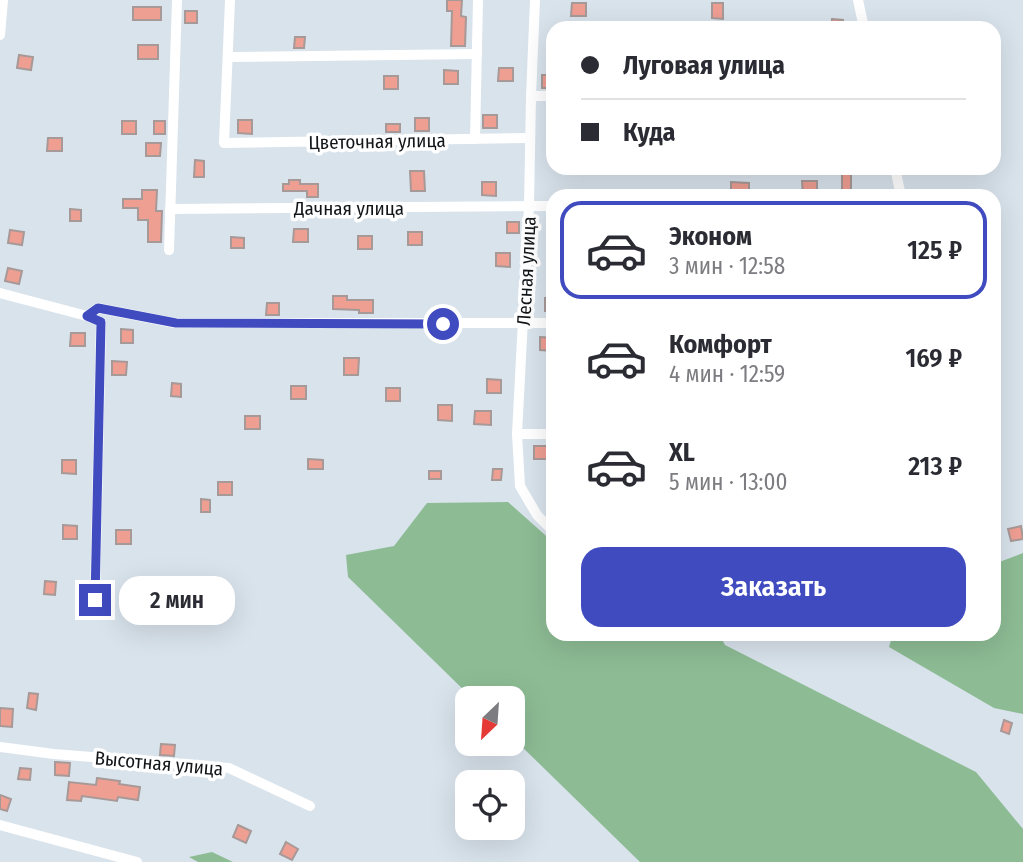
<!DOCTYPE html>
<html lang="ru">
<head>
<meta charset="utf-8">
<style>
	:root { --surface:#fff; --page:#f7f7f7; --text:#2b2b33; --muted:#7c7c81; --line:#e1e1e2; --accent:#3f4bbf }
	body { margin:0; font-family:"Fira Sans Condensed",sans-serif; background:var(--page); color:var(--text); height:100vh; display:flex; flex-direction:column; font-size:26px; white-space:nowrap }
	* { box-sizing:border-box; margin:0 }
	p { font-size:23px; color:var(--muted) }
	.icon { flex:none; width:38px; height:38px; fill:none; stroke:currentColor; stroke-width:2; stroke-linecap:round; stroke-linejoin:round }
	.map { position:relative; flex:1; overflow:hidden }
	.details { position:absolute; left:546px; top:189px; width:455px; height:452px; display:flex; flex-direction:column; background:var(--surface); border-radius:21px; box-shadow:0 7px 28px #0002 }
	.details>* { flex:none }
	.banner { position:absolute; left:546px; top:21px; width:455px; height:154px; border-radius:21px; box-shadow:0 7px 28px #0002; display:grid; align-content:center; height:154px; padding:0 35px; background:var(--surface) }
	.needle { width:46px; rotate:205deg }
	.tools { position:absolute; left:455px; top:686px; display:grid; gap:14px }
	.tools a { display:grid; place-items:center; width:70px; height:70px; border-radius:14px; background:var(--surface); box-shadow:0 7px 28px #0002; font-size:35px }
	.end { position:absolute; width:32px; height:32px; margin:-16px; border:9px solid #3f4bbf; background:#fff; box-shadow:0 0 0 4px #fff }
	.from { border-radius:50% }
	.bubble { position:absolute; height:49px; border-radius:21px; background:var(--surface); box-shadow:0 7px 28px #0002; font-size:23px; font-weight:600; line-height:49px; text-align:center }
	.banner b { display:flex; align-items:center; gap:24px; height:66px; font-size:26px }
	.banner b+b { border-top:2px solid var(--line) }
	.banner i { width:18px; height:18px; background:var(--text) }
	ul { padding:12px 0 0; list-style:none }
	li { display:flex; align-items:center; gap:21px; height:98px; margin:0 14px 10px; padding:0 21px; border:4px solid transparent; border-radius:21px }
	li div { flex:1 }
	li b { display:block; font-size:26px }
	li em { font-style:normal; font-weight:600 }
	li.active { border-color:var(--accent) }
	li>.icon { width:63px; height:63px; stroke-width:1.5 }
	.primary-button { display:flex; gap:14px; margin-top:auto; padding:14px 35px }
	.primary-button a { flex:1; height:80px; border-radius:21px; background:var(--accent); color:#fff; font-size:28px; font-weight:600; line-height:80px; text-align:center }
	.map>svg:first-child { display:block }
	.green { fill:#8dbc94 }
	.building { fill:#ef9e92; stroke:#a79997; stroke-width:2 }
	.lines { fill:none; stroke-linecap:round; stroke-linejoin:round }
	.minor { stroke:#fff; stroke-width:10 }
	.route { stroke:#3f4bbf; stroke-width:9 }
	.labels { text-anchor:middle; stroke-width:7; stroke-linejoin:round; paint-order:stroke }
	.street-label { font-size:19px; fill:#121619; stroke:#fff }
</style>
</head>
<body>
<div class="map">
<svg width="1023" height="862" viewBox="0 0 1023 862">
	<rect width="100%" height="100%" fill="#d9e3ec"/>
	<g class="green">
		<path d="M508,502L553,542V634H719L725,645L976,772L1023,829V862H640L513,738V698H472L348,577L346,555L394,546L427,503Z"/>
		<path d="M1023,553V714L994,708L889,647L893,634H994V564Z"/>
		<path d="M212,852L233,862H198L189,857Z"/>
	</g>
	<g class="building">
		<path d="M447,0H462L461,16L466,17L465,46H451L452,11H447Z"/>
		<path d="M572,3H586V16H571Z"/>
		<path d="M712,3H723V19L712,18Z"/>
		<rect x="133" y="7" width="28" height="13"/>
		<rect x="185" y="11" width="12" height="12"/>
		<path d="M832,19L843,20V28H832Z"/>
		<path d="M295,37H305L304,48H294Z"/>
		<rect x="138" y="45" width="20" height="14"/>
		<path d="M19,55L33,57L31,70L17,68Z"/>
		<path d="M499,68H513V81H498Z"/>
		<path d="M444,70L458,71V84H444Z"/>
		<rect x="542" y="75" width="11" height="13"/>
		<rect x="384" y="76" width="14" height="13"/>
		<rect x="483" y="115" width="14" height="13"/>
		<rect x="415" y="118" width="14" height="13"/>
		<path d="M238,120H252V134L238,133Z"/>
		<rect x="122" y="121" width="14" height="13"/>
		<rect x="154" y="121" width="11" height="13"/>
		<rect x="386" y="124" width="14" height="8"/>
		<path d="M48,138H62V151H47Z"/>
		<path d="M146,143H161L160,156H146Z"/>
		<path d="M195,160L204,161V177H194Z"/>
		<path d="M410,171H424L425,191H411Z"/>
		<rect x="842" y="173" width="9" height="17"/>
		<path d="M289,180H300V184H318V197H307V191H283V184H289Z"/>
		<path d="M802,181H817V196H803Z"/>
		<path d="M482,182H496V196L482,195Z"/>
		<path d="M731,182L749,183V196H731Z"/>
		<path d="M142,190H157L156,211H162L161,242H148V220H138V208H123V199H142Z"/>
		<path d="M70,209L81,210V221H70Z"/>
		<rect x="507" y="222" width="12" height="11"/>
		<path d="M294,229H308V242H293Z"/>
		<path d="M10,230L24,232L22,245L8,243Z"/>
		<rect x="408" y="232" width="14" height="13"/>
		<rect x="358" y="236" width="14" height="13"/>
		<path d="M231,237L244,238V248H231Z"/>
		<path d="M496,253H510V267L496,266Z"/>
		<path d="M8,268L22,271L19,284L5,281Z"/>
		<path d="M333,296H347V300H373V313H359V310L333,309Z"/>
		<rect x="545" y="298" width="8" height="13"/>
		<path d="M267,303H279V315H266Z"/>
		<path d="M121,329L133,330V343H121Z"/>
		<path d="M71,333H85V346H70Z"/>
		<path d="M540,337L553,338V351L540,350Z"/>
		<path d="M344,358H359L358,375H344Z"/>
		<path d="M112,361L127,362L126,375H112Z"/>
		<path d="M487,379L501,380V393H487Z"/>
		<path d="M172,383L181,384V397L171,396Z"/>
		<rect x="291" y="386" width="15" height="13"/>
		<rect x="386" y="388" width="14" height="13"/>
		<path d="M438,405H452V421L438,420Z"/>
		<path d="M475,411H491V425L474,424Z"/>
		<rect x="245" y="416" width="15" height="13"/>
		<rect x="534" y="446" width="15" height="13"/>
		<path d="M308,459L323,460V469H308Z"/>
		<path d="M62,460H76V474L62,473Z"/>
		<path d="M493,469H502L501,480H492Z"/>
		<rect x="429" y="471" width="12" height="8"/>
		<rect x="218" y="482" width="14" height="13"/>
		<path d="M201,499L210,500V512H201Z"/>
		<path d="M63,525L77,526V539H63Z"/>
		<path d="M1021,526L1023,539L1011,541L1008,529Z"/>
		<rect x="116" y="530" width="15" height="14"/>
		<path d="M45,581L56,582L55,595L44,594Z"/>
		<path d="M29,693L38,694L36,710L27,708Z"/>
		<path d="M0,708L13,709L12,727L0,726Z"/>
		<path d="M1004,720L1012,723L1009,734L1001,731Z"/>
		<path d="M161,744L175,745L174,756L160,755Z"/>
		<path d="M55,762L70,763L69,776L55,775Z"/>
		<path d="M20,768L31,769L30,780L18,779Z"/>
		<path d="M97,778L120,781L119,784L140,787L138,800L118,797L117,801L82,796L81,801L67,800L69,782L96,785Z"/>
		<path d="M0,795L11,799L7,811L0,809Z"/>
		<path d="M238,825L251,831L246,843L233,837Z"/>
		<path d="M286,842L298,849L292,860L280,854Z"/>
	</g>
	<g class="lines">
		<g class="minor">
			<path d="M230,0L224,143L530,138"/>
			<path d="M535,0L531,96L529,206L517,434L520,486L537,515L553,531"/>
			<path d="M858,0L864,28"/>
			<path d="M0,35L3,0"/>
			<path d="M228,57L477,54"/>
			<path d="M531,96H553"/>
			<path d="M475,139L478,0"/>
			<path d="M895,168L901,196"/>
			<path d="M170,209L553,206"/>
			<path d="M169,250L177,0"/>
			<path d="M0,293L87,316L101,322L95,600"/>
			<path d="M87,316L98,308L175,323H553"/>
			<path d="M517,434H553"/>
			<path d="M0,747L54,754L229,768L310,806"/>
			<path d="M0,825L137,862"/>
		</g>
	</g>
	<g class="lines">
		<path class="route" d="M95,600L101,322L87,316L98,308L176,323L443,324"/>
	</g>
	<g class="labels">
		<g class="street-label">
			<text transform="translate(377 141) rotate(-1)" y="7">Цветочная улица</text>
			<text x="349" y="215">Дачная улица</text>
			<text transform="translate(526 271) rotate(-87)" y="7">Лесная улица</text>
			<text transform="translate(159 763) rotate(5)" y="7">Высотная улица</text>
		</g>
	</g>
</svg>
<div class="tools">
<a><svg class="needle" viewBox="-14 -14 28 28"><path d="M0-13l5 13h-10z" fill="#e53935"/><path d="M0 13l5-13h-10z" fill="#7c7c81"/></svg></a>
<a><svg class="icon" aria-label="locate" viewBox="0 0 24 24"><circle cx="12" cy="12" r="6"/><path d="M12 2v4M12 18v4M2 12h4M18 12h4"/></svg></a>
</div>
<i class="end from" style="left:443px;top:324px"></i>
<i class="end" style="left:95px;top:600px"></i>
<div class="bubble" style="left:119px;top:576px;width:116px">2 мин</div>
<div class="banner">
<b><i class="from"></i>Луговая улица</b>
<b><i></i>Куда</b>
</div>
<section class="details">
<ul>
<li class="active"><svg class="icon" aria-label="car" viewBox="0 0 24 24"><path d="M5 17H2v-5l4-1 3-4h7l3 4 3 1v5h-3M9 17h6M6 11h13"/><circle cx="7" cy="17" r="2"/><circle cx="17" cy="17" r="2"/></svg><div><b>Эконом</b><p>3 мин · 12:58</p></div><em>125 ₽</em></li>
<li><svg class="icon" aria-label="car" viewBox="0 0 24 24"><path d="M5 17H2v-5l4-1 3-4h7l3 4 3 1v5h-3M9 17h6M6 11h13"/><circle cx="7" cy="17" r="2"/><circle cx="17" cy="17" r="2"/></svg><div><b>Комфорт</b><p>4 мин · 12:59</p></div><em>169 ₽</em></li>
<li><svg class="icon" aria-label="car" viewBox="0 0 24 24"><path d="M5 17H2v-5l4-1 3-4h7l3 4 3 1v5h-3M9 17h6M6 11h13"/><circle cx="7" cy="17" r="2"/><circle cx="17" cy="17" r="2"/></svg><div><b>XL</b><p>5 мин · 13:00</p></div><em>213 ₽</em></li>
</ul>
<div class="primary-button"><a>Заказать</a></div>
</section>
</div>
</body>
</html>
